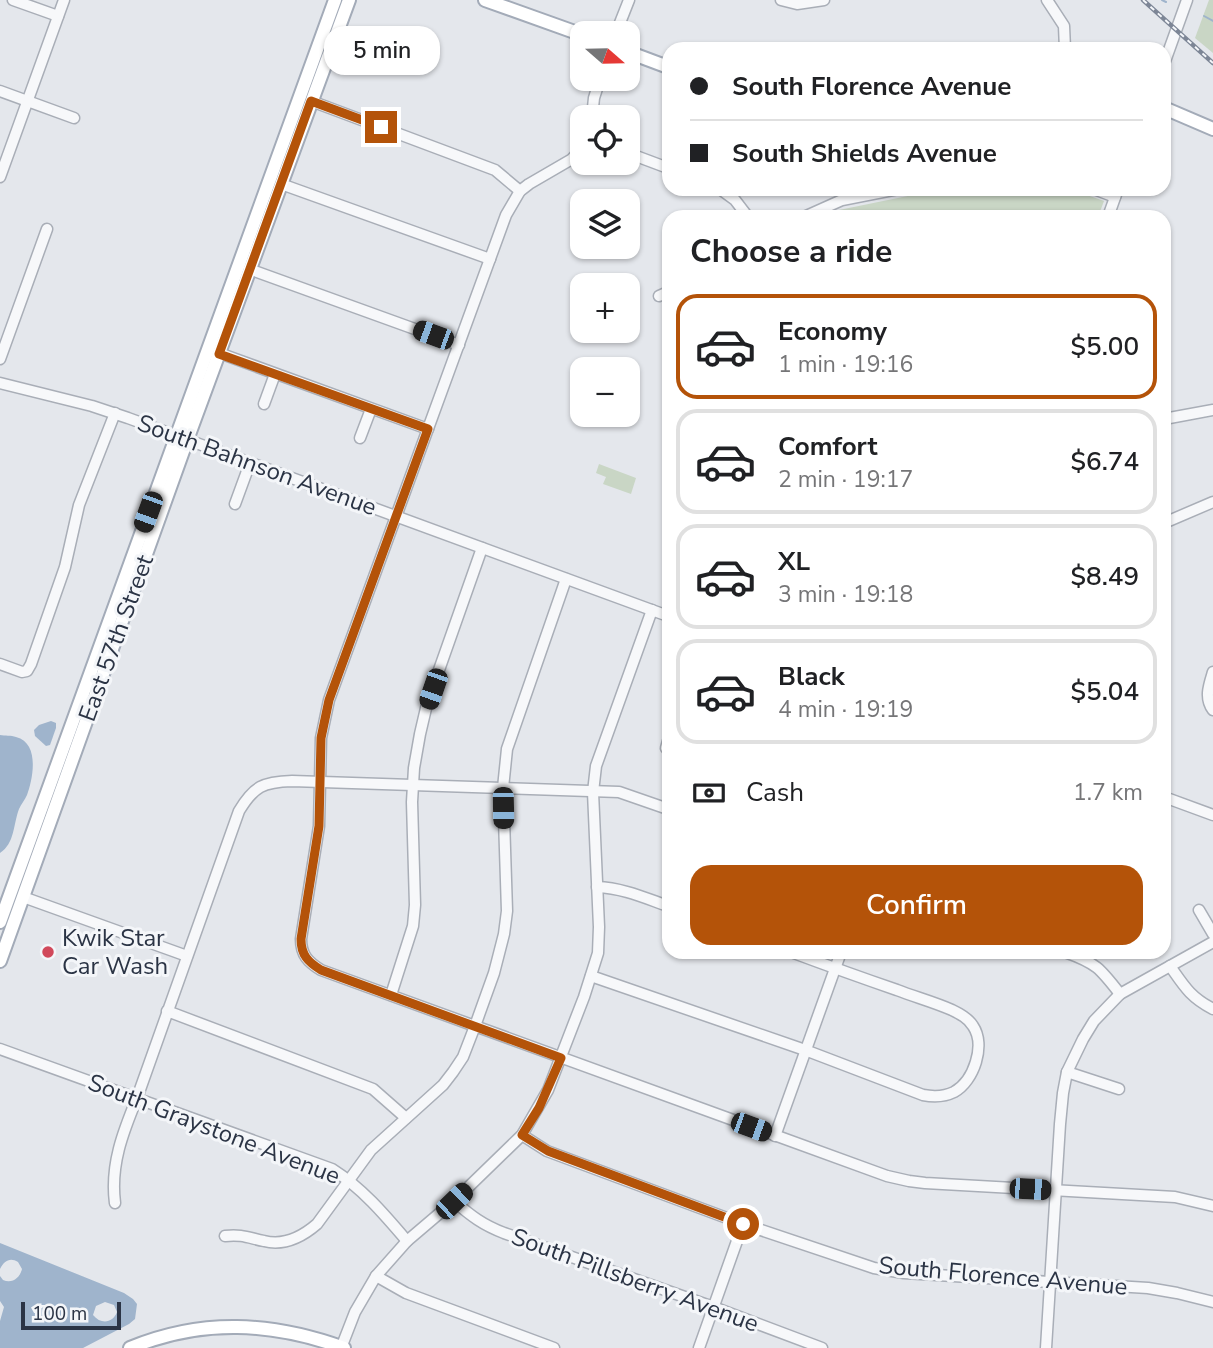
<!DOCTYPE html>
<html lang="en">
<head>
<meta charset="utf-8">
<style>
	:root { --surface:#fff; --page:#f2f2f2; --text:#202124; --muted:#757577; --line:#e0e0e0; --accent:#b45309 }
	body { margin:0; font-family:"Nunito Sans",sans-serif; background:var(--page); color:var(--text); height:100vh; display:flex; flex-direction:column; font-size:26px; white-space:nowrap }
	* { box-sizing:border-box; margin:0 }
	p { font-size:23px; color:var(--muted) }
	.icon { flex:none; width:38px; height:38px; fill:none; stroke:currentColor; stroke-width:2; stroke-linecap:round; stroke-linejoin:round }
	.map { position:relative; flex:1; overflow:hidden }
	.drawer { position:absolute; left:662px; top:210px; width:509px; height:749px; display:flex; flex-direction:column; background:var(--surface); border-radius:21px; box-shadow:0 2px 5px #0004 }
	.drawer>* { flex:none }
	.top-card { position:absolute; left:662px; top:42px; width:509px; height:154px; border-radius:21px; box-shadow:0 2px 5px #0004; display:grid; align-content:center; height:154px; padding:0 28px; background:var(--surface) }
	.needle { width:46px; rotate:110deg }
	.controls { position:absolute; left:570px; top:21px; display:grid; gap:14px }
	.controls a { display:grid; place-items:center; width:70px; height:70px; border-radius:14px; background:var(--surface); box-shadow:0 2px 5px #0004; font-size:35px }
	.scale { position:absolute; left:21px; bottom:18px; width:100px; box-sizing:border-box; padding-left:7px; border:4px solid #2b3445; border-top:0; font-size:19px; line-height:24px; white-space:nowrap; color:#2b3445; -webkit-text-stroke:5px #f4f6f9; paint-order:stroke }
	.end { position:absolute; width:32px; height:32px; margin:-16px; border:9px solid #b45309; background:#fff; box-shadow:0 0 0 4px #fff }
	.from { border-radius:50% }
	.bubble { position:absolute; height:49px; border-radius:21px; background:var(--surface); box-shadow:0 2px 5px #0004; font-size:23px; font-weight:600; line-height:49px; text-align:center }
	.car { position:absolute; width:21px; height:42px; margin:-21px -10px; border-radius:9px; box-shadow:0 0 5px 2px #0007; background:linear-gradient(#222 24%,#8ab4d8 0 40%,#222 0 76%,#8ab4d8 0 86%,#222 0) }
	.top-card b { display:flex; align-items:center; gap:24px; height:66px; font-size:26px }
	.top-card b+b { border-top:2px solid var(--line) }
	.top-card i { width:18px; height:18px; background:var(--text) }
	ul { padding:0; list-style:none }
	li { display:flex; align-items:center; gap:21px; height:105px; margin:0 14px 10px; padding:0 14px; border:4px solid var(--line); border-radius:21px }
	li div { flex:1 }
	li b { display:block; font-size:26px }
	li em { font-style:normal; font-weight:600 }
	li.selected { border-color:var(--accent) }
	li>.icon { width:63px; height:63px; stroke-width:1.5 }
	h2 { padding:0 28px; font-size:32px; line-height:84px }
	.pay { display:flex; align-items:center; gap:18px; height:77px; padding:0 28px; font-size:26px }
	.pay p { margin-inline-start:auto }
	.primary-button { display:flex; gap:14px; margin-top:auto; padding:14px 28px }
	.primary-button a { flex:1; height:80px; border-radius:21px; background:var(--accent); color:#fff; font-size:28px; font-weight:600; line-height:80px; text-align:center }
	.map>svg:first-child { display:block }
	.green { fill:#c9d6c5 }
	.water { fill:#9fb4cc; fill-rule:evenodd }
	.lines { fill:none; stroke-linecap:round; stroke-linejoin:round }
	.stream { stroke:#9fb4cc; stroke-width:2 }
	.minor-casing { stroke:#a9aeb7; stroke-width:13 }
	.major-casing { stroke:#a3abb8; stroke-width:16 }
	.minor { stroke:#f7f8fa; stroke-width:10 }
	.major { stroke:#fff; stroke-width:12 }
	.rail-casing { stroke:#7d8696; stroke-width:4.5 }
	.rail { stroke:#f4f6f9; stroke-width:2; stroke-dasharray:5; stroke-linecap:butt }
	.route { stroke:#b45309; stroke-width:9 }
	.poi-dot { fill:#d1495b; stroke:#f4f6f9; stroke-width:2.5 }
	.labels { text-anchor:middle; stroke-width:6; stroke-linejoin:round; paint-order:stroke }
	.street-label { font-size:24px; fill:#2b3445; stroke:#f4f6f9 }
	.poi-label { font-size:24px; fill:#2b3445; stroke:#f4f6f9; text-anchor:start }
</style>
</head>
<body>
<div class="map">
<svg width="1213" height="1348" viewBox="0 0 1213 1348">
	<rect width="100%" height="100%" fill="#e4e7ec"/>
	<g class="green">
		<path d="M1209,0H1213V53L1195,38Z"/>
		<path d="M942,189H1070L1104,201L1098,217H825L839,210Z"/>
		<path d="M599,464L636,478L631,494L603,484L606,477L596,473Z"/>
	</g>
	<g class="water">
		<path d="M51,721L56,723V728L50,745L46,746L35,736L34,730L39,725Z"/>
		<path d="M0,735C5,736 11,735 16,737C40,743 33,779 27,795C25,800 21,804 19,809C13,825 15,843 0,853Z"/>
		<path d="M0,1243L124,1293L133,1299L137,1304L135,1319L129,1324L83,1348H0V1321L4,1307L0,1301V1276L3,1280C12,1284 20,1278 22,1269L18,1262C10,1257 4,1261 0,1269ZM105,1302L114,1305L117,1312C113,1323 101,1325 93,1315L96,1306Z"/>
	</g>
	<g class="lines">
		<g class="stream">
			<path d="M1162,0L1166,2"/>
			<path d="M1204,16L1213,21"/>
		</g>
		<defs>
			<g id="minor">
				<path d="M13,0L58,16"/>
				<path d="M781,0L797,4L824,0"/>
				<path d="M1047,0L1064,26L1065,49"/>
				<path d="M616,33L629,0"/>
				<path d="M1164,64L1187,0"/>
				<path d="M0,91L74,118"/>
				<path d="M311,101L495,170L520,191"/>
				<path d="M592,117L594,98L600,79"/>
				<path d="M583,147L572,159L529,184L520,191L506,215L329,700L321,738L319,826L301,939C301,955 308,962 321,970L887,1176L909,1181L925,1183L1175,1197L1213,1206"/>
				<path d="M628,153L668,168"/>
				<path d="M0,177L64,0"/>
				<path d="M281,184L490,259"/>
				<path d="M720,189L735,200L748,217"/>
				<path d="M1094,189L1115,197"/>
				<path d="M804,217L842,200L898,189"/>
				<path d="M1108,217L1118,189"/>
				<path d="M249,269L459,345"/>
				<path d="M659,296L668,292"/>
				<path d="M219,353L428,429"/>
				<path d="M0,359L47,229"/>
				<path d="M0,383L92,406L128,418L668,616"/>
				<path d="M264,404L275,374"/>
				<path d="M1164,419L1213,410"/>
				<path d="M360,438L371,409"/>
				<path d="M235,504L250,463"/>
				<path d="M1164,523L1213,502"/>
				<path d="M0,664L22,672L27,671L31,664L65,567L79,505L115,413"/>
				<path d="M1213,672C1209,685 1204,698 1213,710"/>
				<path d="M666,748L668,741"/>
				<path d="M1164,797L1213,815"/>
				<path d="M597,887C623,888 645,898 668,906"/>
				<path d="M23,897L187,956"/>
				<path d="M1199,910L1213,934"/>
				<path d="M1065,952C1096,963 1100,968 1120,994"/>
				<path d="M1170,966C1184,986 1190,997 1213,1009"/>
				<path d="M591,976L805,1050L923,1095C934,1097 944,1097 954,1092C974,1081 986,1045 973,1026C968,1018 960,1014 952,1010C934,1002 915,997 897,990C862,978 826,965 791,952"/>
				<path d="M391,995L413,926L415,905L412,802L414,768L420,734L427,704L482,548"/>
				<path d="M167,1011L373,1089L406,1118"/>
				<path d="M0,1049L332,1169C362,1188 384,1214 407,1241"/>
				<path d="M1067,1072L1119,1089"/>
				<path d="M522,1135L547,1151L743,1224L874,1268L904,1273L1148,1288L1177,1293L1213,1302"/>
				<path d="M775,1136L841,952"/>
				<path d="M454,1201C471,1216 483,1225 504,1233L713,1307L822,1348"/>
				<path d="M115,1203C110,1165 123,1132 137,1098L239,811C254,786 263,782 292,781L619,792L668,809"/>
				<path d="M225,1236C242,1234 249,1238 264,1241C284,1246 302,1237 317,1224L371,1150L443,1085L453,1072L463,1057L475,1026L494,973L504,934L507,911L503,788L507,749L566,579"/>
				<path d="M376,1276L406,1293L554,1348"/>
				<path d="M341,1348L355,1312L376,1276L407,1241L454,1201L522,1135L548,1090L584,997L598,953L599,927L593,792L596,766L652,610"/>
				<path d="M699,1348L743,1224"/>
				<path d="M1046,1348L1060,1124L1063,1093L1067,1072L1083,1039L1094,1021L1120,994L1213,942"/>
			</g>
			<g id="major">
				<path d="M485,0L583,35"/>
				<path d="M628,52L668,67"/>
				<path d="M1164,108L1213,129"/>
				<path d="M0,922L335,0"/>
				<path d="M0,961L187,440L349,0"/>
				<path d="M130,1348C202,1318 272,1322 344,1348"/>
			</g>
		</defs>
		<use href="#minor" class="minor-casing"/>
		<use href="#major" class="major-casing"/>
		<use href="#minor" class="minor"/>
		<use href="#major" class="major"/>
		<defs>
			<path id="rail" d="M1143,0L1213,63"/>
		</defs>
		<use href="#rail" class="rail-casing"/>
		<use href="#rail" class="rail"/>
	</g>
	<g class="lines">
		<path class="route" d="M381,127L311,101L219,354L428,429L329,700L321,738L319,826L301,939C301,955 308,962 321,970L561,1058L539,1108L522,1135L548,1151L743,1224"/>
	</g>
	<circle class="poi-dot" cx="48" cy="952" r="7"/>
	<g class="labels">
		<g class="street-label">
			<text transform="translate(257 465) rotate(20)" y="8">South Bahnson Avenue</text>
			<text transform="translate(116 638) rotate(-70)" y="8">East 57th Street</text>
			<text transform="translate(214 1129) rotate(21)" y="8">South Graystone Avenue</text>
			<text transform="translate(1003 1276) rotate(5)" y="8">South Florence Avenue</text>
			<text transform="translate(635 1280) rotate(20)" y="8">South Pillsberry Avenue</text>
		</g>
		<g class="poi-label">
			<text x="62" y="946">Kwik Star<tspan x="62" dy="28">Car Wash</tspan></text>
		</g>
	</g>
</svg>
<div class="controls">
<a><svg class="needle" viewBox="-14 -14 28 28"><path d="M0-13l5 13h-10z" fill="#e53935"/><path d="M0 13l5-13h-10z" fill="#757577"/></svg></a>
<a><svg class="icon" aria-label="locate" viewBox="0 0 24 24"><circle cx="12" cy="12" r="6"/><path d="M12 2v4M12 18v4M2 12h4M18 12h4"/></svg></a>
<a><svg class="icon" aria-label="layers" viewBox="0 0 24 24"><path d="M12 4l9 5-9 5-9-5zM3 14l9 5 9-5"/></svg></a>
<a>+</a>
<a>−</a>
</div>
<div class="scale">100 m</div>
<i class="end from" style="left:743px;top:1224px"></i>
<i class="end" style="left:381px;top:127px"></i>
<div class="bubble" style="left:324px;top:26px;width:116px">5 min</div>
<i class="car" style="left:433px;top:335px;rotate:290deg"></i>
<i class="car" style="left:148px;top:512px;rotate:200deg"></i>
<i class="car" style="left:433px;top:689px;rotate:199deg"></i>
<i class="car" style="left:503px;top:808px;rotate:179deg"></i>
<i class="car" style="left:751px;top:1127px;rotate:110deg"></i>
<i class="car" style="left:1030px;top:1189px;rotate:93deg"></i>
<i class="car" style="left:454px;top:1201px;rotate:46deg"></i>
<div class="top-card">
<b><i class="from"></i>South Florence Avenue</b>
<b><i></i>South Shields Avenue</b>
</div>
<section class="drawer">
<h2>Choose a ride</h2>
<ul>
<li class="selected"><svg class="icon" aria-label="car" viewBox="0 0 24 24"><path d="M5 17H2v-5l4-1 3-4h7l3 4 3 1v5h-3M9 17h6M6 11h13"/><circle cx="7" cy="17" r="2"/><circle cx="17" cy="17" r="2"/></svg><div><b>Economy</b><p>1 min · 19:16</p></div><em>$5.00</em></li>
<li><svg class="icon" aria-label="car" viewBox="0 0 24 24"><path d="M5 17H2v-5l4-1 3-4h7l3 4 3 1v5h-3M9 17h6M6 11h13"/><circle cx="7" cy="17" r="2"/><circle cx="17" cy="17" r="2"/></svg><div><b>Comfort</b><p>2 min · 19:17</p></div><em>$6.74</em></li>
<li><svg class="icon" aria-label="car" viewBox="0 0 24 24"><path d="M5 17H2v-5l4-1 3-4h7l3 4 3 1v5h-3M9 17h6M6 11h13"/><circle cx="7" cy="17" r="2"/><circle cx="17" cy="17" r="2"/></svg><div><b>XL</b><p>3 min · 19:18</p></div><em>$8.49</em></li>
<li><svg class="icon" aria-label="car" viewBox="0 0 24 24"><path d="M5 17H2v-5l4-1 3-4h7l3 4 3 1v5h-3M9 17h6M6 11h13"/><circle cx="7" cy="17" r="2"/><circle cx="17" cy="17" r="2"/></svg><div><b>Black</b><p>4 min · 19:19</p></div><em>$5.04</em></li>
</ul>
<div class="pay"><svg class="icon" aria-label="cash" viewBox="0 0 24 24"><path d="M3 7h18v10H3z"/><circle cx="12" cy="12" r="2"/></svg>Cash<p>1.7 km</p></div>
<div class="primary-button"><a>Confirm</a></div>
</section>
</div>
</body>
</html>
